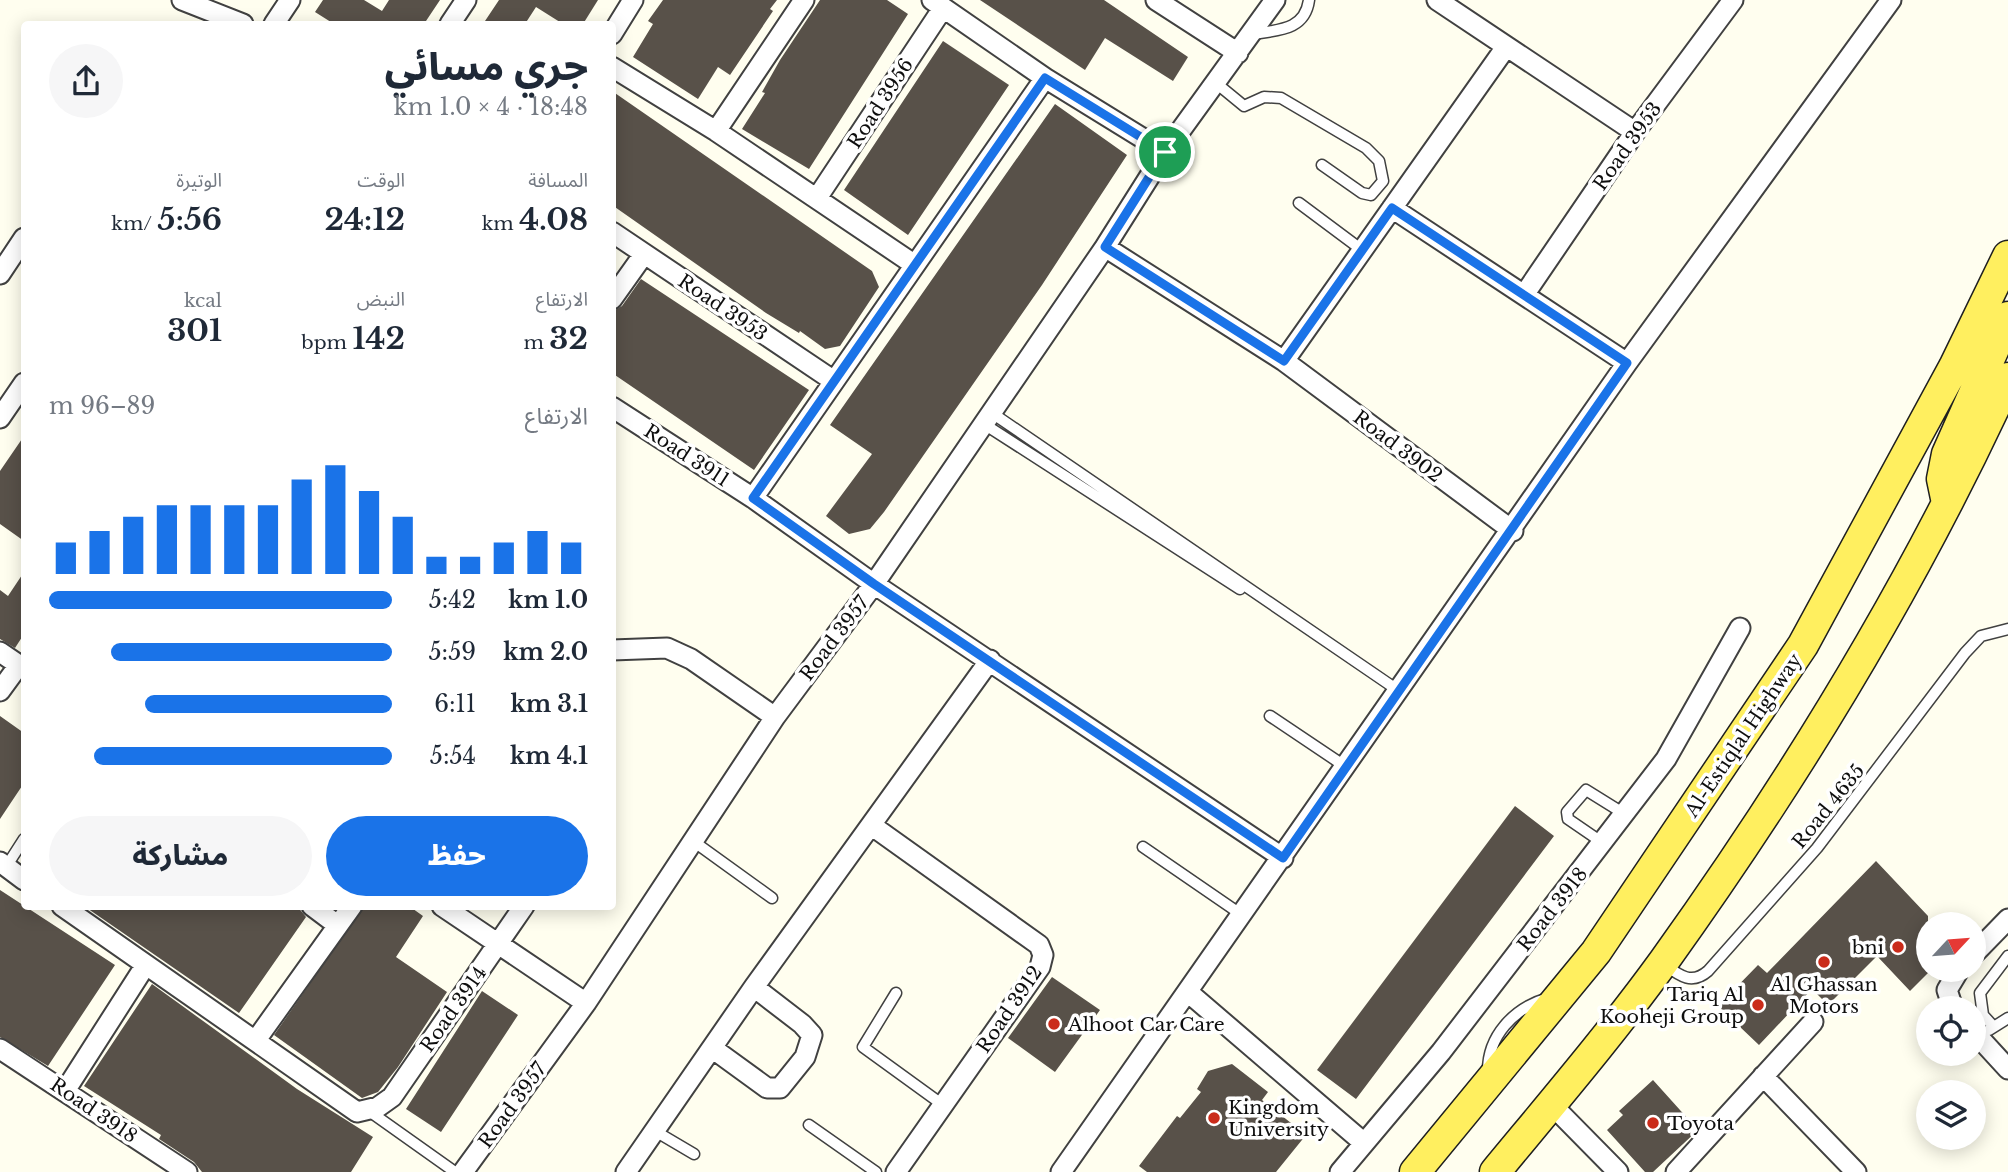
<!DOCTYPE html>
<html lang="ar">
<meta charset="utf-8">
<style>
body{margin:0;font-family:"Libre Baskerville","Noto Sans Arabic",serif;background:#f6f6f7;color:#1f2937;direction:rtl;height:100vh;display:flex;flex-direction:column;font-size:26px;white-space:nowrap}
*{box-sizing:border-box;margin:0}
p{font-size:23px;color:#747a83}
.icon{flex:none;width:38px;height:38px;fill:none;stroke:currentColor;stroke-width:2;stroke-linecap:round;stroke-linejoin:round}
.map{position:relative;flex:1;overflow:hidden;direction:ltr}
.drawer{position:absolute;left:21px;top:21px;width:595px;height:889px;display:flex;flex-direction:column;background:#fff;border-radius:7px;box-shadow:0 4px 18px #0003;direction:rtl}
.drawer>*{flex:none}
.needle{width:46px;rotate:64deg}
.buttons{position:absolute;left:1916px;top:912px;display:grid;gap:14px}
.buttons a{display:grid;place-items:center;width:70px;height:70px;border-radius:50%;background:#fff;box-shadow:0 4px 18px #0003;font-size:35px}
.pin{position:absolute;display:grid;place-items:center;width:60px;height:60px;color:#fff;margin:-30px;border:4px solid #fff;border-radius:50%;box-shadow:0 2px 7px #0007}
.round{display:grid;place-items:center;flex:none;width:74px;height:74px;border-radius:37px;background:#f6f6f7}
.head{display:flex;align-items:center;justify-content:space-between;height:119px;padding:0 28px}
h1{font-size:38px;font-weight:800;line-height:52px}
.metrics{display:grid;grid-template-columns:repeat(3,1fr);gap:10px;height:119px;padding:7px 28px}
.metrics div{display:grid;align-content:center}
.metrics b{font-size:30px;font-weight:800}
.metrics small{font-size:19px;font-weight:400}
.metrics p{font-size:19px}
.chart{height:196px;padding:14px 28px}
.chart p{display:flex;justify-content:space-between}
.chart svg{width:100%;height:126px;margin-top:7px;stroke:#1a73e8;stroke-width:6}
.primary-button{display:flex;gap:14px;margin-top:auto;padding:14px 28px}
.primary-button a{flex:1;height:80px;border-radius:42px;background:#1a73e8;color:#fff;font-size:28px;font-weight:800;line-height:80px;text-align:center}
.primary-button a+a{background:#f6f6f7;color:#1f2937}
ul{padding:0 28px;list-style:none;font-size:23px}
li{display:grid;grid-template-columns:112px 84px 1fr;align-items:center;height:52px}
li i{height:18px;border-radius:9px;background:#1a73e8}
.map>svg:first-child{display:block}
.building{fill:#585149}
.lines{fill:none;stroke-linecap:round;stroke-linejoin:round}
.service-casing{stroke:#414141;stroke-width:13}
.minor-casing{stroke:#414141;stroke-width:23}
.primary-casing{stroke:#1f1f1f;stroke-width:33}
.service{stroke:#fff;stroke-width:10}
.minor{stroke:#fff;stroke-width:19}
.primary{stroke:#ffef5f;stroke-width:30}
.route-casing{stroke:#fff;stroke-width:14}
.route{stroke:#1a73e8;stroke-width:9}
.poi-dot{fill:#ca2b1a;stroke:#fff;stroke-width:2.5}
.labels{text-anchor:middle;stroke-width:7;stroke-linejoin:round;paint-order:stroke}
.street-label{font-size:19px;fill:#0e0e0e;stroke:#fff}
.poi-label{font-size:19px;fill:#0e0e0e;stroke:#fff;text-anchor:start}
</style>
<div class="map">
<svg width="2008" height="1172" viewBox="0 0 2008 1172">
<rect width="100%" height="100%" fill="#fffeef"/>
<path class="building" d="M323,0H364L382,11L389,0H440L424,24H334L315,12Z
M499,0H598L583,24H563L536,7L525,24H483Z
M663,0H777L770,9L773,11L730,75L718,67L698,99L633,57L653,24L648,21Z
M820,0H887L908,14L809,169L742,129L765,93L762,92L780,60Z
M980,0H1104L1188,57L1173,81L1105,38L1085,70Z
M943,41L1009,85L908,235L844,190Z
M612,91L872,271L879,287L840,346L825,349L800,331L799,333L766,313L612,205Z
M1055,104L1127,155L1042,285L884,512L870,529L849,534L826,516L872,454L830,425Z
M641,279L809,390L754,470L612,373V312L622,306Z
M24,436V541L0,524V471Z
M24,572V634L15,648L0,639V590L8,596Z
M0,716L24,733V783L0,819Z
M1515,806L1554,836L1356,1099L1317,1070Z
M1876,861L1928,916V973L1910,991L1877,956L1828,1005L1812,989L1759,1045L1718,1006L1758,965L1767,973Z
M0,890L115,965L48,1066L0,1037Z
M84,906H297L306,917L239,1013Z
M364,906H409L423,916L396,957L447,992L398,1067L378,1092L362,1098L274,1035Z
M1052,977L1100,1010L1055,1072L1008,1038Z
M152,984L297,1089L373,1137L351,1172H202L194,1162L159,1139L161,1135L84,1086Z
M482,991L518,1015L441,1132L406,1109Z
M1232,1064L1268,1092L1262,1100L1306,1135L1276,1172H1147L1139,1166L1177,1116L1180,1118L1201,1092L1197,1089L1208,1071Z
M1653,1080L1698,1130L1653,1172H1645L1607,1130L1623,1115L1619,1111Z"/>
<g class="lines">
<defs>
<path id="service" d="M1253,34C1279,30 1305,30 1309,0
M1216,83L1244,106L1264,97L1281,98L1366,148L1379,161L1383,181L1371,195L1362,193L1322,165
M1299,203L1362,250
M992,413L1399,691
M984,424L1240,589
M1270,716L1346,767
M693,841L772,898
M1603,843L1568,819L1567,812L1586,790L1623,813
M1143,847L1242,915
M6,867L24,839
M1665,965C1680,976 1692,985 1708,971L1817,848L1965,653L1981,636L2008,629
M896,993L863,1047L943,1105
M1993,1026L1983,1015L1980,993L2008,956
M1989,1030L2008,1018
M1488,1073C1487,1036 1514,1008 1548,998
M369,1111L455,1172
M809,1125L876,1172
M655,1131L694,1154"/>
<path id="minor" d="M182,0L243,24
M932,0L1045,78L1165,152
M1156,0L1238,53
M1437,0L1635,132
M274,24L290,0
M450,24L466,0
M612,34L633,0
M612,67L716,131L915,265
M716,131L804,0
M817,198L943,8
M1392,208L1627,363
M612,232L834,381
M1105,247L1284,361L1513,531
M0,274L24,238
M1524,295L1635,132L1733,0
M612,299L644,254
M1284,361L1506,47
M612,407L753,498L874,584L1283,858
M0,418L24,383
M753,498L1045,78
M612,650L667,648L691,659L775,717
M0,652L19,665L24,664
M0,691L19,665
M871,825L1039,945L1043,955L1040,967L896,1172
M0,862L24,880
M62,906L357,1112L378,1107L392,1097L524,906
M312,906L336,924
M442,906L586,1003
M1974,954L2008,919
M1189,993L1364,1143
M1953,1008L1947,990L1959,970
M1974,1032L2008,1069
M256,1040L352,906
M712,1048L767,1088H780L805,1057L812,1035L802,1024L754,987
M0,1049L187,1172
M1763,1076L1856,1172
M65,1091L145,966
M1551,1104L1618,1172
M463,1172L586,1003L775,717L874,584L1105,247L1165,152L1275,0
M626,1172L754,987L990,660
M1061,1172L1627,363L1891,0
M1340,1172L1441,1052L1666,759L1740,628
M1676,1172L1813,1022"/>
<path id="primary" d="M1947,503L1942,479L1947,454L2008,317
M1415,1172L1596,952L1803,645L1954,367L2008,256
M1495,1172C1552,1103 1611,1034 1664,961C1796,777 1914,584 2008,378"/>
</defs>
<use href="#service" class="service-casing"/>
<use href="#minor" class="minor-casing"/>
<use href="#primary" class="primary-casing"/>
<use href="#service" class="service"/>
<use href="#minor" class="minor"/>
<use href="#primary" class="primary"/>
</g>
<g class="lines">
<defs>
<path id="route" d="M1045,78L1165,152L1105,247L1284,361L1392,208L1627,363L1283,858L874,584L753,498Z"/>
</defs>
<use href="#route" class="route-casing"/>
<use href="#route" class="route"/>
</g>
<g class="poi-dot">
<circle cx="1898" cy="947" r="7"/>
<circle cx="1824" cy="962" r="7"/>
<circle cx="1758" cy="1005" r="7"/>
<circle cx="1054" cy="1024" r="7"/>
<circle cx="1214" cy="1118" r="7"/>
<circle cx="1653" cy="1123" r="7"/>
</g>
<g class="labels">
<g class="street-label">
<text transform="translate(880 103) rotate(-57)" y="7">Road 3956</text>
<text transform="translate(1627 146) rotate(-55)" y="7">Road 3953</text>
<text transform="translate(723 307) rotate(34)" y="7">Road 3953</text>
<text transform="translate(1398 446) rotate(37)" y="7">Road 3902</text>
<text transform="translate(687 455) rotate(33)" y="7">Road 3911</text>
<text transform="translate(834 638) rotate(-53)" y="7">Road 3957</text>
<text transform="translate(1743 735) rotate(-56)" y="7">Al-Estiqlal Highway</text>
<text transform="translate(1828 806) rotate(-51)" y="7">Road 4635</text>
<text transform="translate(1552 909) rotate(-52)" y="7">Road 3918</text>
<text transform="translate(453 1009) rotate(-55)" y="7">Road 3914</text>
<text transform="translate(1009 1009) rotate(-56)" y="7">Road 3912</text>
<text transform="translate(512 1105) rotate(-54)" y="7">Road 3957</text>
<text transform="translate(94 1110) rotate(34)" y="7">Road 3918</text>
</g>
<g class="poi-label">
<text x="1884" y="954" text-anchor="end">bni</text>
<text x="1824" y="991" text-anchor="middle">Al Ghassan<tspan x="1824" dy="22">Motors</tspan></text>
<text x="1744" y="1001" text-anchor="end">Tariq Al<tspan x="1744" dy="22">Kooheji Group</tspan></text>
<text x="1068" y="1031">Alhoot Car Care</text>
<text x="1228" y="1114">Kingdom<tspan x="1228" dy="22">University</tspan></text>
<text x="1667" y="1130">Toyota</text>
</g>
</g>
</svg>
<div class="buttons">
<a><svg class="needle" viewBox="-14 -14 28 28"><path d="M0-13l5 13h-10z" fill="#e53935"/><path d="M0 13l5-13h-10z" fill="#747a83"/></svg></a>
<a><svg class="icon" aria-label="locate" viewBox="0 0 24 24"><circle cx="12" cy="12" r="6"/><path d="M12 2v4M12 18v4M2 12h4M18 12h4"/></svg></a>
<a><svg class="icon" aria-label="layers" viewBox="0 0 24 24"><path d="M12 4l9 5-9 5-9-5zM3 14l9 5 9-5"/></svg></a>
</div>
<div class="pin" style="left:1165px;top:152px;background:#1e9e55"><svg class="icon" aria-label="arrive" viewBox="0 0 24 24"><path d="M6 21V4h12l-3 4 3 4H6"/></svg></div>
<section class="drawer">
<div class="head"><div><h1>جري مسائي</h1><p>18:48 · 4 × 1.0 km</p></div><a class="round"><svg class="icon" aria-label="share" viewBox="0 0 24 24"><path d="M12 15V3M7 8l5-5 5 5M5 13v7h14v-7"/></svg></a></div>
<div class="metrics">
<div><p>المسافة</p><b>4.08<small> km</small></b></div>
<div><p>الوقت</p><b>24:12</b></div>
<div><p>الوتيرة</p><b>5:56<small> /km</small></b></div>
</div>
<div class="metrics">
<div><p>الارتفاع</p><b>32<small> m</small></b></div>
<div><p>النبض</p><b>142<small> bpm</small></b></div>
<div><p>kcal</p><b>301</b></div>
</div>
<div class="chart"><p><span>الارتفاع</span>89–96 m</p>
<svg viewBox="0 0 160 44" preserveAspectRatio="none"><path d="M5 44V33M15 44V29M25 44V24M35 44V20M45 44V20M55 44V20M65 44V20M75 44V11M85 44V6M95 44V15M105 44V24M115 44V38M125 44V38M135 44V33M145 44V29M155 44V33"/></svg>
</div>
<ul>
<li><b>1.0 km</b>5:42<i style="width:100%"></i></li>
<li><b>2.0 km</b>5:59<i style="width:82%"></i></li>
<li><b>3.1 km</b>6:11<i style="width:72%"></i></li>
<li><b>4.1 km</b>5:54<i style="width:87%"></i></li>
</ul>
<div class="primary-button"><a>حفظ</a><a>مشاركة</a></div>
</section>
</div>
